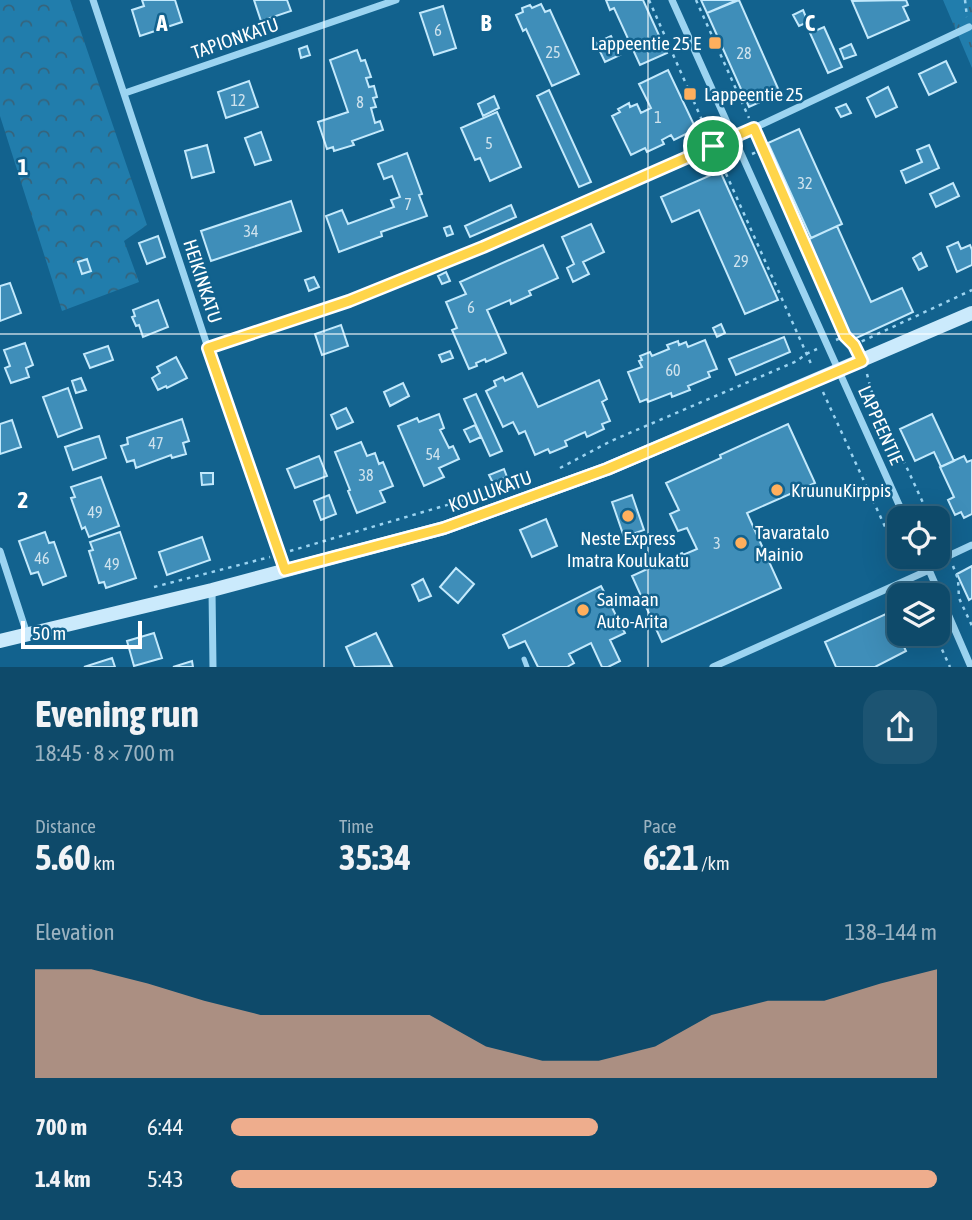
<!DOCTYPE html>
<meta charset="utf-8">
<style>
body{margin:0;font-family:"Asap Condensed",sans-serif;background:#1c5472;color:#f1f3f6;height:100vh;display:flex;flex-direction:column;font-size:26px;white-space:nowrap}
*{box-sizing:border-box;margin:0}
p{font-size:23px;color:#9bb3c1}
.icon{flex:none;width:38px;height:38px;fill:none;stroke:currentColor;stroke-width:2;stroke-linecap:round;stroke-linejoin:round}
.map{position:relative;height:667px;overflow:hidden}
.side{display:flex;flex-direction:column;background:#0e4a6a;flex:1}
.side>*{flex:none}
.buttons{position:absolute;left:887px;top:506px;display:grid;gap:14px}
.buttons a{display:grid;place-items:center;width:63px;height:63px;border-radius:14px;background:#0e4a6a;box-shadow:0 7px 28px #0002,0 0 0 2px #2e627e;font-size:35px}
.scale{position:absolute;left:21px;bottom:18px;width:121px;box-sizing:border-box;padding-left:7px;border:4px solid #fff;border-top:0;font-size:19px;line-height:24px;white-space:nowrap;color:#fff;-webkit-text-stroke:5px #12628e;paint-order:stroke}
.pin{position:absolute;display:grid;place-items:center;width:60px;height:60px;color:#fff;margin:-30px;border:4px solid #fff;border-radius:50%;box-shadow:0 2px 7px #0007}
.round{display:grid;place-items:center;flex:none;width:74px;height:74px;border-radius:21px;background:#1c5472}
.summary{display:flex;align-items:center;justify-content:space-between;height:119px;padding:0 35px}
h1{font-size:38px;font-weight:700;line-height:52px}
.stats{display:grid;grid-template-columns:repeat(3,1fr);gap:10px;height:119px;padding:7px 35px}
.stats div{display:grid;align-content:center}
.stats b{font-size:35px;font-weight:700}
.stats small{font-size:19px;font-weight:400}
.stats p{font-size:19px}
.chart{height:196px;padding:14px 35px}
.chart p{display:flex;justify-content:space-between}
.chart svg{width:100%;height:126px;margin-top:7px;fill:#eead8d;opacity:.7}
ul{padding:0 35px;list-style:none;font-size:23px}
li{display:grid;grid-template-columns:112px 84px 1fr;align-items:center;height:52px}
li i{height:18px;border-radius:9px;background:#eead8d}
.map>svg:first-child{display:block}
.forest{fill:url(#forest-crowns)}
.park{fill:url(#park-tufts)}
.building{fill:#3f8eb9;stroke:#c3e9fc;stroke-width:2}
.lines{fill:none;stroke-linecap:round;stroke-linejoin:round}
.path{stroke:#9cd4f1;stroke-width:2.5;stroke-dasharray:3.5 5;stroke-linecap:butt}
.lane{stroke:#9cd4f1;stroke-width:5}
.street{stroke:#9cd4f1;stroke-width:7}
.secondary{stroke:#cbeafc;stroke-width:14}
.route-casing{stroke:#fff;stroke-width:14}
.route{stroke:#ffd54a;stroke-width:9}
.grid{fill:none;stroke:#fff;stroke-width:2;stroke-opacity:0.55}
.poi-dot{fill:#ffaf5d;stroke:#12628e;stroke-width:2.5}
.labels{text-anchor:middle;stroke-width:5;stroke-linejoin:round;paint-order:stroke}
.number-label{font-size:16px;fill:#cfe3ee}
.street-label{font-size:19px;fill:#fff;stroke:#12628e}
.poi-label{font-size:19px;fill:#fff;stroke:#12628e;text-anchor:start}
.grid-label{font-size:23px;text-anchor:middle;font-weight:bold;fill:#fff;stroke:#12628e;stroke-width:5;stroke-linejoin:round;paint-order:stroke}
</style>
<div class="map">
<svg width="972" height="667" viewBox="0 0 972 667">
<defs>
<pattern id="forest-crowns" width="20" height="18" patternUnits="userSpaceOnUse" patternTransform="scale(1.75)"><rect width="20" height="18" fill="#217dac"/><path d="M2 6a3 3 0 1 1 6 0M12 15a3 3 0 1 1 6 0" fill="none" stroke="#36647c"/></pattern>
<pattern id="park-tufts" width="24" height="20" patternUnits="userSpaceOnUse" patternTransform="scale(1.75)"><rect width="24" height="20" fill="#217dac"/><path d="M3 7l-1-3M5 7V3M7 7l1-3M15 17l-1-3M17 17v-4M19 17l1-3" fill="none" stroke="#36647c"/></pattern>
</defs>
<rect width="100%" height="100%" fill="#12628e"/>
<path class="forest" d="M0,0H70L147,225L124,241L139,282L62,311L0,116Z"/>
<path class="park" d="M943,0H972V68Z"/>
<path class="building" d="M142,0H175L182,22L140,36L132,10L144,6Z
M254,0H287L291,11L261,21Z
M606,0H643L667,53L640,65L614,8L610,10Z
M701,0H735V1L707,13Z
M739,0L780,93L749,107L707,13Z
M906,0L908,5L903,7L909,20L868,38L852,1Z
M541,4L545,12L550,10L579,74L552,86L526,29L523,31L516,15L523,12L522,8L530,5L532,8Z
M443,6L456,48L434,55L420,13Z
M803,10L808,22L799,26L793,15Z
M824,27L842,67L828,73L810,33Z
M611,36L620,55L605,62L596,43Z
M851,44L856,55L844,59L840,49Z
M307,46L310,55L301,58L299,49Z
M357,50L361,61L365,60L371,77L366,78L369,87L374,86L377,97L373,98L376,107L371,108L375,123L380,121L383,130L352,141L354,145L334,151L333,147L327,149L318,122L348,112L330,60Z
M946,61L956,82L929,95L919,74Z
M668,70L696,129L674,140L671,135L662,140L664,144L647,152L645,148L631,155L612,116L620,112L618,109L629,103L630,107L637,104L641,113L651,108L639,84Z
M249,81L258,107L226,118L218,92Z
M888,87L897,107L876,117L867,98Z
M549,90L591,182L579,187L537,96Z
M494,96L499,108L483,116L478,104Z
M846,104L851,113L841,117L836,108Z
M497,112L521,167L490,181L480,158L475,160L461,128Z
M799,129L842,224L811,238L768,143Z
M261,132L271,160L255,165L245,138Z
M207,145L214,172L192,178L185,151Z
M929,145L939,168L906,183L901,171L922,162L917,150Z
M407,153L422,194L419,195L427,216L381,232L382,236L339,252L326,216L342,210L348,224L394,207L391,200L400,197L392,176L384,179L378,164Z
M720,171L778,300L745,314L699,210L672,222L661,197Z
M953,183L959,196L936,207L930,194Z
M291,201L301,231L211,261L201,231Z
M511,205L516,217L470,237L465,226Z
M591,224L604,252L583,262L589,274L573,282L567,268L574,264L562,237Z
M450,226L453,234L447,236L444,228Z
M837,226L871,302L902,288L913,312L852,340L807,240Z
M158,236L165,257L147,264L139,243Z
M958,242L961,249L970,245L972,250V265L957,272L947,247Z
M543,245L558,278L529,291L531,295L511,304L510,300L487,310L506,353L486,362L485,359L476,363L477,366L469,369L452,330L457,328L446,302L466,294L460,282Z
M921,253L927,266L919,270L913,258Z
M87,259L91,271L82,274L78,262Z
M446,272L450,281L442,284L438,276Z
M314,277L319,287L309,291L305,280Z
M10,283L21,313L0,321V286Z
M158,300L168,327L143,337L139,325L136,326L132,317L135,316L133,310Z
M721,324L725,333L717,337L713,328Z
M341,325L348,346L322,355L315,334Z
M784,337L790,352L736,375L729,359Z
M705,340L717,369L708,372L710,377L688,386L690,390L672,397L671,393L648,402L647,399L640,402L628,372L642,367L639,361L642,360L640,356L650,352L652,356L669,349L667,345L678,341L679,345L686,342L688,347Z
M25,343L33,365L26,368L29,377L11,383L5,368L10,366L4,350Z
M108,346L113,360L90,368L84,354Z
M450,351L453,358L442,362L439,355Z
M176,357L187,378L167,388L166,386L158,390L152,378L160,373L157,367Z
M522,373L538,407L599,380L607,399L602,402L610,421L602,424L604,429L587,437L585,432L565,441L567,446L550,453L548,449L535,455L525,431L519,434L513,422L503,427L486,391L496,386L494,381L503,377L505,381Z
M81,378L86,390L76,393L72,381Z
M403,383L409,396L390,406L384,392Z
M68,388L82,428L58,437L43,397Z
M476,394L502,451L490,456L464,399Z
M346,408L353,422L337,429L331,415Z
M439,414L444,428L440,430L449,448L453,446L459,459L439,468L444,477L424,486L398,426L417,418L419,422Z
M932,414L954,461L941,467L934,452L915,461L900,429Z
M182,419L189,441L183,443L186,454L172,458L171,455L136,468L134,460L127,462L121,446L128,444L127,438Z
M12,420L21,447L0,454V424Z
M788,424L815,483L747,513L781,588L662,642L632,576L682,553L683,555L697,549L687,528L678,531L670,514L679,510L666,483L721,458L720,455Z
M475,425L481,437L470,442L464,430Z
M99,436L106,458L73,470L65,447Z
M361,442L367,456L375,453L379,464L383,462L393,486L380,491L385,502L357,513L348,491L350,490L335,452Z
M319,456L327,476L295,488L287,469Z
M964,456L967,462L972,460V514L964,518L961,512L955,515L948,500L954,497L940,467Z
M504,469L507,477L493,483L489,475Z
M201,473H213V484L202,485Z
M101,477L119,526L89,537L85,527L82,529L71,498L75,497L71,487Z
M329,495L336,514L321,520L314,501Z
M632,495L644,530L624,537L612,502Z
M546,519L557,546L532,557L520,530Z
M45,532L49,543L54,542L66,576L43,585L38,572L31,574L19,541Z
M120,532L136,578L106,588L104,582L99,583L89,551L93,550L90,542Z
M202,537L210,560L167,575L159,552Z
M972,566V598L969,600L957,574Z
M456,568L474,584L458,603L440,587Z
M423,579L431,596L419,601L412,585Z
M601,586L625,633L610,640L620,661L608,667H602L591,643L569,654L574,663L567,667H538L525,641L509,648L503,635Z
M888,613L906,651L875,667H836L825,642Z
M154,633L162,658L134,666L127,641Z
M376,633L392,666L355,667L346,647Z
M112,658L115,667H84Z
M192,661L193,667H173Z"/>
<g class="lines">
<path class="path" d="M649,0L709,136
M696,0L749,118
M965,0L967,17
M763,149L845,336L854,346
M752,154L763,149L759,140
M719,158L812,366
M836,340L845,336
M854,345L972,290
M867,374L871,390L930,518
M823,392L905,570
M560,468L611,441L797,361L806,354L817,349
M938,534L944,548
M290,551L512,486
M953,566L958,579L959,598L972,626
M154,587L270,557
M935,634L950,667"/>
<path class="lane" d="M524,659L527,667"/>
<path class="street" d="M93,0L208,348L285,571
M672,0L905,518
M125,93L396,0
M208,348L349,301L483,247L733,138L969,27
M0,551L27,634
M923,556L971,667
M927,566L972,545
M212,590L213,667
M713,667L929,570"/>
<path class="secondary" d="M0,641L212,590L444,528L607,469L972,313"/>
</g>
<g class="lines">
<defs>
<path id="route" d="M754,128L845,336L854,345L862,361L607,469L444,528L285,570L208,348L349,301L483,247Z"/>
</defs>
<use href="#route" class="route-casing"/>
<use href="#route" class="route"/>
</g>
<path class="grid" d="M324,0V667M648,0V667M0,334H972"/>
<g class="poi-dot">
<rect x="708" y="36" width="14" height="14" rx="3.5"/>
<rect x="683" y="87" width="14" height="14" rx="3.5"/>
<circle cx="777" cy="490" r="7"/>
<circle cx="628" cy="516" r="7"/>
<circle cx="741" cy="543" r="7"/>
<circle cx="583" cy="610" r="7"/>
</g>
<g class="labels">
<g class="number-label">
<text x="438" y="36">6</text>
<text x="553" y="58">25</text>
<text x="744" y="59">28</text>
<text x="238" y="106">12</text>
<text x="360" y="108">8</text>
<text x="658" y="123">1</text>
<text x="489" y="149">5</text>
<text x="805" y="189">32</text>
<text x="408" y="210">7</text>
<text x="251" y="237">34</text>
<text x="741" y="267">29</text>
<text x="471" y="313">6</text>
<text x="673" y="376">60</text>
<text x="156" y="449">47</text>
<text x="433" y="460">54</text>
<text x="366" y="481">38</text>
<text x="95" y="518">49</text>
<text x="717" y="549">3</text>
<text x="42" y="564">46</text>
<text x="112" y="570">49</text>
</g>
<g class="street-label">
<text transform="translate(235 38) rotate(-19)" y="7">TAPIONKATU</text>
<text transform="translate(203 281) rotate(72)" y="7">HEIKINKATU</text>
<text transform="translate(881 425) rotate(66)" y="7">LAPPEENTIE</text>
<text transform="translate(490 491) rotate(-20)" y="7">KOULUKATU</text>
</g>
<g class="poi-label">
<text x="701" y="50" text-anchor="end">Lappeentie 25 E</text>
<text x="704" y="101">Lappeentie 25</text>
<text x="791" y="497">KruunuKirppis</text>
<text x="755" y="539">Tavaratalo<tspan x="755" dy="22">Mainio</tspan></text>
<text x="628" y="545" text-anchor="middle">Neste Express<tspan x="628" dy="22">Imatra Koulukatu</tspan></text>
<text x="597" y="606">Saimaan<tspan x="597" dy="22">Auto-Arita</tspan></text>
</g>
</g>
<g class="grid-label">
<text x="162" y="31">A</text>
<text x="486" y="31">B</text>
<text x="810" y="31">C</text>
<text x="23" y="175">1</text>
<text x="23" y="508">2</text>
</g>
</svg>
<div class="buttons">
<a><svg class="icon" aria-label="locate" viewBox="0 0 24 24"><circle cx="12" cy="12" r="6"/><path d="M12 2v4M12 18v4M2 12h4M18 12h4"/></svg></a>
<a><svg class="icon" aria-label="layers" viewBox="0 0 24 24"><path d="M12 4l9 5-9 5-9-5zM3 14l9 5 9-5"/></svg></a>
</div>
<div class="scale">50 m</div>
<div class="pin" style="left:713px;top:146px;background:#1e9e55"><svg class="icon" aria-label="arrive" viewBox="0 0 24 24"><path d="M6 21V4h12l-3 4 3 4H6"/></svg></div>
</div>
<section class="side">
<div class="summary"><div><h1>Evening run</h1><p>18:45 · 8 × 700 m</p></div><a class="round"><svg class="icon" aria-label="share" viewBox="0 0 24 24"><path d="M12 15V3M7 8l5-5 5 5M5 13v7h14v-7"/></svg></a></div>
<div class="stats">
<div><p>Distance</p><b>5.60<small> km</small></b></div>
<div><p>Time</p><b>35:34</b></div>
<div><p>Pace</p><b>6:21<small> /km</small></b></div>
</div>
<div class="chart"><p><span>Elevation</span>138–144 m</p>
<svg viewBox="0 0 160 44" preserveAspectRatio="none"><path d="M0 44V6L10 6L20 11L30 17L40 22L50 22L60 22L70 22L80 33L90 38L100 38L110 33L120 22L130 17L140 17L150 11L160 6V44z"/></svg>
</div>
<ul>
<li><b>700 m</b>6:44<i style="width:52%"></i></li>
<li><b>1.4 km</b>5:43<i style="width:100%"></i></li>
</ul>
</section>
